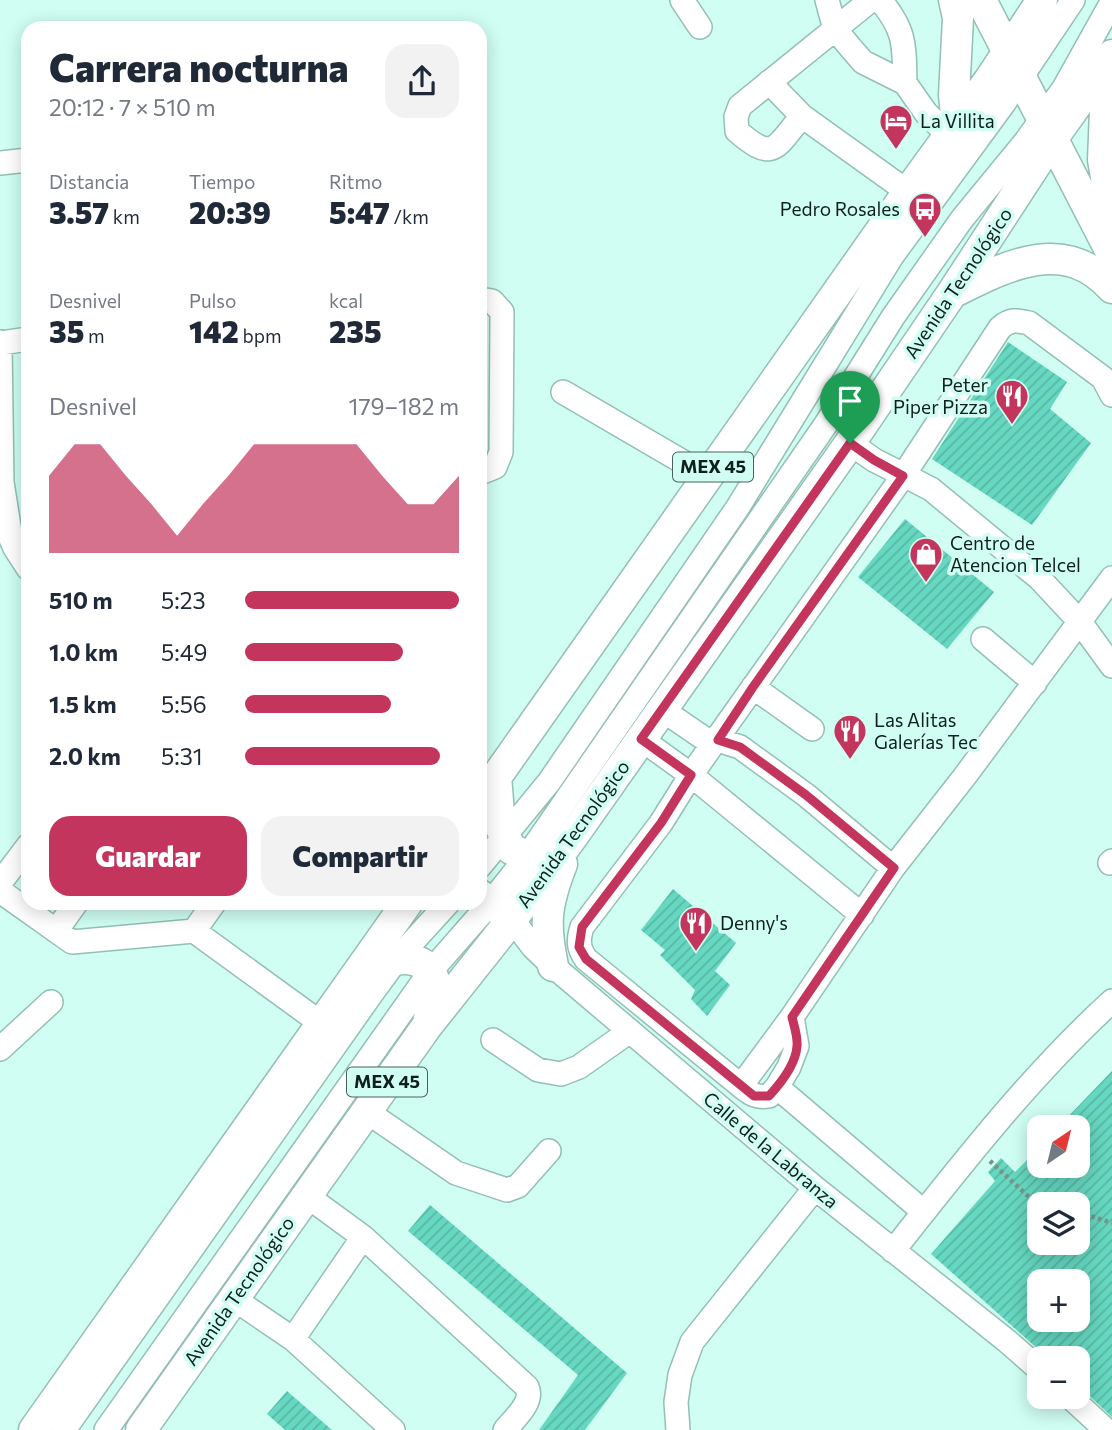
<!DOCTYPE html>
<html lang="es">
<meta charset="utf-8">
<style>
body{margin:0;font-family:Commissioner,sans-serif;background:#f2f2f3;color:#1f2937;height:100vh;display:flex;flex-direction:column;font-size:26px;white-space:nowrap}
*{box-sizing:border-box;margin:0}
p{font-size:23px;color:#747a83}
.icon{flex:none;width:38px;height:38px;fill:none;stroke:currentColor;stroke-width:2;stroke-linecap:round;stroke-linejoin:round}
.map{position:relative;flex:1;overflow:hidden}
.panel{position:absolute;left:21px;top:21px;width:466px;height:889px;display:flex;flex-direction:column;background:#fff;border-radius:21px;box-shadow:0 4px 18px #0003}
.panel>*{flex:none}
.needle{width:46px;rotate:35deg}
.buttons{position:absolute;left:1027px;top:1115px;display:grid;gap:14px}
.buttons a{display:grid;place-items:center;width:63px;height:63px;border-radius:14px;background:#fff;box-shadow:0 4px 18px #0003;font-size:35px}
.pin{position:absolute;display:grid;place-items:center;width:60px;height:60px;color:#fff;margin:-72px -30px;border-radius:50% 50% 50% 0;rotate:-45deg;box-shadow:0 0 7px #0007}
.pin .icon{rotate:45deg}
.round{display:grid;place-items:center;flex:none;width:74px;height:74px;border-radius:21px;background:#f2f2f3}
.summary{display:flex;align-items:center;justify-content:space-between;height:119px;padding:0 28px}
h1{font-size:38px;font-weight:800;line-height:52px}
.figures{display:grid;grid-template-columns:repeat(3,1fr);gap:10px;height:119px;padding:7px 28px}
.figures div{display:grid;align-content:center}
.figures b{font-size:30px;font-weight:800}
.figures small{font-size:19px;font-weight:400}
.figures p{font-size:19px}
.chart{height:196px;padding:14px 28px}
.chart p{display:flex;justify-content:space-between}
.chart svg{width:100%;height:126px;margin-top:7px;fill:#c4355d;opacity:.7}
.button{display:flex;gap:14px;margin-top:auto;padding:14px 28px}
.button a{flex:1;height:80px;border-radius:21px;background:#c4355d;color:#fff;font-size:28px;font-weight:800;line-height:80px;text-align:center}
.button a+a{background:#f2f2f3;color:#1f2937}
ul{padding:0 28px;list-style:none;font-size:23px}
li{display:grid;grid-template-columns:112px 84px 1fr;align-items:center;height:52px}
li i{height:18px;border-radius:9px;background:#c4355d}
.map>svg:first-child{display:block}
.building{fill:url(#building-hatch);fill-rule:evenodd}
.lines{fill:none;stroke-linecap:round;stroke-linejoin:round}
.minor-casing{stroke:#93bfb4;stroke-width:26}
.major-casing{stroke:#93bfb4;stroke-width:33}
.path{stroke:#74948c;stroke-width:4.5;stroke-dasharray:3.5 3.5;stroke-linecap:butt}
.minor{stroke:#fff;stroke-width:23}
.major{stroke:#fff;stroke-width:30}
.route-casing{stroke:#fff;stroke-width:14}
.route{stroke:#c4355d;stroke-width:9}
.labels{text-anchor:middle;stroke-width:7;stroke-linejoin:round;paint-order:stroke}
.shield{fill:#d0fef2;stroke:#49635c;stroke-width:2}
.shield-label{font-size:18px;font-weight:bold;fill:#0f201c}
.poi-label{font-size:19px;fill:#0f201c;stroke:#d0fef2;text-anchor:start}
.street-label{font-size:19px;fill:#0f201c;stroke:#d0fef2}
</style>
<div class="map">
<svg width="1112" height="1430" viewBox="0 0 1112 1430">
<defs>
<pattern id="building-hatch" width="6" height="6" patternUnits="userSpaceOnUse" patternTransform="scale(1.75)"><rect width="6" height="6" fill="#66d7c0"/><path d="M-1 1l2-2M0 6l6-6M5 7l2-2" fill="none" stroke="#57b8a4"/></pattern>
</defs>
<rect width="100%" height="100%" fill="#d0fef2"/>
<path class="building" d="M1008,342L1067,382L1050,409L1091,443L1032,525L932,459Z
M905,519L994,592L947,649L858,577Z
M673,889L736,943L715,971L730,985L707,1016L691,999L695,990L660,955L665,950L641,930Z
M1112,1071V1417L1078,1385V1358H1048L931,1254L995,1181L988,1172L1001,1158L1015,1172L1040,1147V1166H1078V1127H1058ZM1040,1204H1078V1242H1040ZM1040,1281H1078V1320H1040Z
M430,1205L627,1373L585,1430H539L578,1375L408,1231Z
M287,1391L332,1430H285L267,1414Z"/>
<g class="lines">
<defs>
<path id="minor" d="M682,0L700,27
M827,0L835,29L850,47L863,62L905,83L926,113L949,136
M880,0C906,31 904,45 905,83
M769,82L802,116L908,192
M802,116C775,148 774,163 737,131L736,117L740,106L871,0
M0,163L28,160
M480,299L492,301L502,312L501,452L495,467L480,473
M0,342L2,482L11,539L15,548L28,568
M1,343L28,339
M563,392L707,476
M850,443L874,460L931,489L1039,578L1080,622L1112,666
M983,639L1035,683
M753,687L812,729
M661,709L705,739L718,740L740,747L806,795L893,868
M641,739L691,775L862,915
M1110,863L1112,861
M480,866L549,782L738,507L892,256L1004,103L1073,0
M0,883L28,846
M0,891L72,942L194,931L214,903
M512,919L533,947L553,966L815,1188L1007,1341L1040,1370
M56,931L76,903
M194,931L322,1024
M493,1040L538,1070L561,1074L579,1067L630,1031
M0,1049L51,1002
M741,1086L792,1017L893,868L965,776L1112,578
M777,1087L789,1067L797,1046L792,1017
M366,1111L456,1173L507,1190L518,1186L549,1151
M307,1196L363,1237L527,1387C534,1402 515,1418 505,1430
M924,1212L777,1087L769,1096C756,1098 751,1094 741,1086L586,959C578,948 578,940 582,927L661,823L691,775L903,476L1000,328C1010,319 1017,320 1029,323L1103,378L1112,395
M893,1251C961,1165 1031,1075 1112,1001
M234,1299L293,1339L393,1430
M293,1339L363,1237
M1069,1396L1106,1430
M64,1430L372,993L397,959L448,903
M106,1430L430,972L487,907L526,858L826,424L893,317L962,219L1026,141L1064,88L1112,2
M678,1430L676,1402L680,1375L692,1342L815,1188"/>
<path id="major" d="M954,0L958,18L954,95L957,124
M981,0L1112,254
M1107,62L1103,160L1112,211
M952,293C1005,267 1063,234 1112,288
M496,776L500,826L511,849L534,859L557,857
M480,800L908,192L990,79L1042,0
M480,895L512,919
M553,966C544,923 546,905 562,864
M359,973C379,965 405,950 426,966C432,971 436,982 435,991C435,1001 430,1012 428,1023
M34,1430L407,903
M141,1430L427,1026L512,919L573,836L850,443L952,293L1053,138L1112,55"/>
</defs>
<use href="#minor" class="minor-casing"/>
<use href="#major" class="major-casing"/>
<path class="path" d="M990,1161L1029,1197L1052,1204
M1078,1212L1112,1223"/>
<use href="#minor" class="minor"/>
<use href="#major" class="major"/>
</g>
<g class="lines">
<defs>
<path id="route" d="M850,443L874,460L903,476L753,687L718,740L740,747L806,795L894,868L792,1017C794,1026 798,1037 797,1046C796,1064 780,1084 769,1096H754L586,959L579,947L582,927L661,823L691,775L641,739Z"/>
</defs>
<use href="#route" class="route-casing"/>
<use href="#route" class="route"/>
</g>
<defs>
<symbol id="hotel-pin" viewBox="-11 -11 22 30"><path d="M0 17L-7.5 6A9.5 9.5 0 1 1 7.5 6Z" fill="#c4355d" stroke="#d0fef2"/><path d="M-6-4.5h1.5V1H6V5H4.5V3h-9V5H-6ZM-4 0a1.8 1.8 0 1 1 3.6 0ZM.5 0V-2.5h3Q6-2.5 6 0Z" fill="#fff"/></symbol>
<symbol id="bus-pin" viewBox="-11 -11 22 30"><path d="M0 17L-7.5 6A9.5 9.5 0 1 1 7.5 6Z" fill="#c4355d" stroke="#d0fef2"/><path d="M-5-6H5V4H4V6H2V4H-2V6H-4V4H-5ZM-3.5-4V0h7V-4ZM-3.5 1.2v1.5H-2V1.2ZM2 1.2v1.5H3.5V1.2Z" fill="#fff"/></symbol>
<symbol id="restaurant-pin" viewBox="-11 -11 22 30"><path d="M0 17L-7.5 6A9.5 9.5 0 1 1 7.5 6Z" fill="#c4355d" stroke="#d0fef2"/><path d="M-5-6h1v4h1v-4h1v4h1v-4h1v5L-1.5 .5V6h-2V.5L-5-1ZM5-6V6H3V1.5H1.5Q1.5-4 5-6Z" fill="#fff"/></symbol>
<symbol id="shop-pin" viewBox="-11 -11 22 30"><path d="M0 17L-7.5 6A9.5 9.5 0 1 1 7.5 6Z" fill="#c4355d" stroke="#d0fef2"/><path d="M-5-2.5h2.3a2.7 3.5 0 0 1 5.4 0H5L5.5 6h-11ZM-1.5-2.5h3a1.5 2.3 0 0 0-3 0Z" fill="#fff"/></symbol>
</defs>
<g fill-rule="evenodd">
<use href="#hotel-pin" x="877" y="102" width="38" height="52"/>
<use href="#bus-pin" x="906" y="190" width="38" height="52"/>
<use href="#restaurant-pin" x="993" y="377" width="38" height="52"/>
<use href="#shop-pin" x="907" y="535" width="38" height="52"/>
<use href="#restaurant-pin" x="831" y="712" width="38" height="52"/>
<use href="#restaurant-pin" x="677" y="904" width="38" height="52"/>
</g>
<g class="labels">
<g class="shield">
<rect x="673" y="452.5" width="80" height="29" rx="5"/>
<rect x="347" y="1067.5" width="80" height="29" rx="5"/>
</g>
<g class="shield-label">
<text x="713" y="473">MEX 45</text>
<text x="387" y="1088">MEX 45</text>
</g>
<g class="poi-label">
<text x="920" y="128">La Villita</text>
<text x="900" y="216" text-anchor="end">Pedro Rosales</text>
<text x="988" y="392" text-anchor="end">Peter<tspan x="988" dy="22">Piper Pizza</tspan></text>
<text x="950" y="550">Centro de<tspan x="950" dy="22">Atencion Telcel</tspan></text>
<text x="874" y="727">Las Alitas<tspan x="874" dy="22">Galerías Tec</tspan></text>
<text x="720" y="930">Denny's</text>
</g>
<g class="street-label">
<text transform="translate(958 283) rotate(-56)" y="7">Avenida Tecnológico</text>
<text transform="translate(573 834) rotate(-54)" y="7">Avenida Tecnológico</text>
<text transform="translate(771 1150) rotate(40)" y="7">Calle de la Labranza</text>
<text transform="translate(239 1291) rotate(-55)" y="7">Avenida Tecnológico</text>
</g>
</g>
</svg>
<div class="buttons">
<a><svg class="needle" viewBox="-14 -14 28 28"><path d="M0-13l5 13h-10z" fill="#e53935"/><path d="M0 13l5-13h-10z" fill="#747a83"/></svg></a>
<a><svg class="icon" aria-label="layers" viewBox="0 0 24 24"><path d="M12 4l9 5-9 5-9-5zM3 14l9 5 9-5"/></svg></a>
<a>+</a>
<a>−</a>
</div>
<div class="pin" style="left:850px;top:443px;background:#1e9e55"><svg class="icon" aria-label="arrive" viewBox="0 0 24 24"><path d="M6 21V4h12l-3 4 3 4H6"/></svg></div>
<section class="panel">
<div class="summary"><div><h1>Carrera nocturna</h1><p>20:12 · 7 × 510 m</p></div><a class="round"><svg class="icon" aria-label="share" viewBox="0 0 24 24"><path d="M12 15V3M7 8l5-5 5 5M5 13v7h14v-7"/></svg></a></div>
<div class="figures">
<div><p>Distancia</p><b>3.57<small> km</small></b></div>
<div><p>Tiempo</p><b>20:39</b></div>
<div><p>Ritmo</p><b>5:47<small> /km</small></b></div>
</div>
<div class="figures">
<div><p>Desnivel</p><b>35<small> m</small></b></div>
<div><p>Pulso</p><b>142<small> bpm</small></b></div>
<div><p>kcal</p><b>235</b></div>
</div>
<div class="chart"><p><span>Desnivel</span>179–182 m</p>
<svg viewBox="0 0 160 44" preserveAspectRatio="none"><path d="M0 44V17L10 6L20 6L30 17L40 27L50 38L60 27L70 17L80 6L90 6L100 6L110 6L120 6L130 17L140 27L150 27L160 17V44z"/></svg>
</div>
<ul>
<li><b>510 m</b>5:23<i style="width:100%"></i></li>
<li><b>1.0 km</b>5:49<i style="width:74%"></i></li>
<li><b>1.5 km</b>5:56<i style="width:68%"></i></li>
<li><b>2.0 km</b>5:31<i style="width:91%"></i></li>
</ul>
<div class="button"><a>Guardar</a><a>Compartir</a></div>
</section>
</div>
